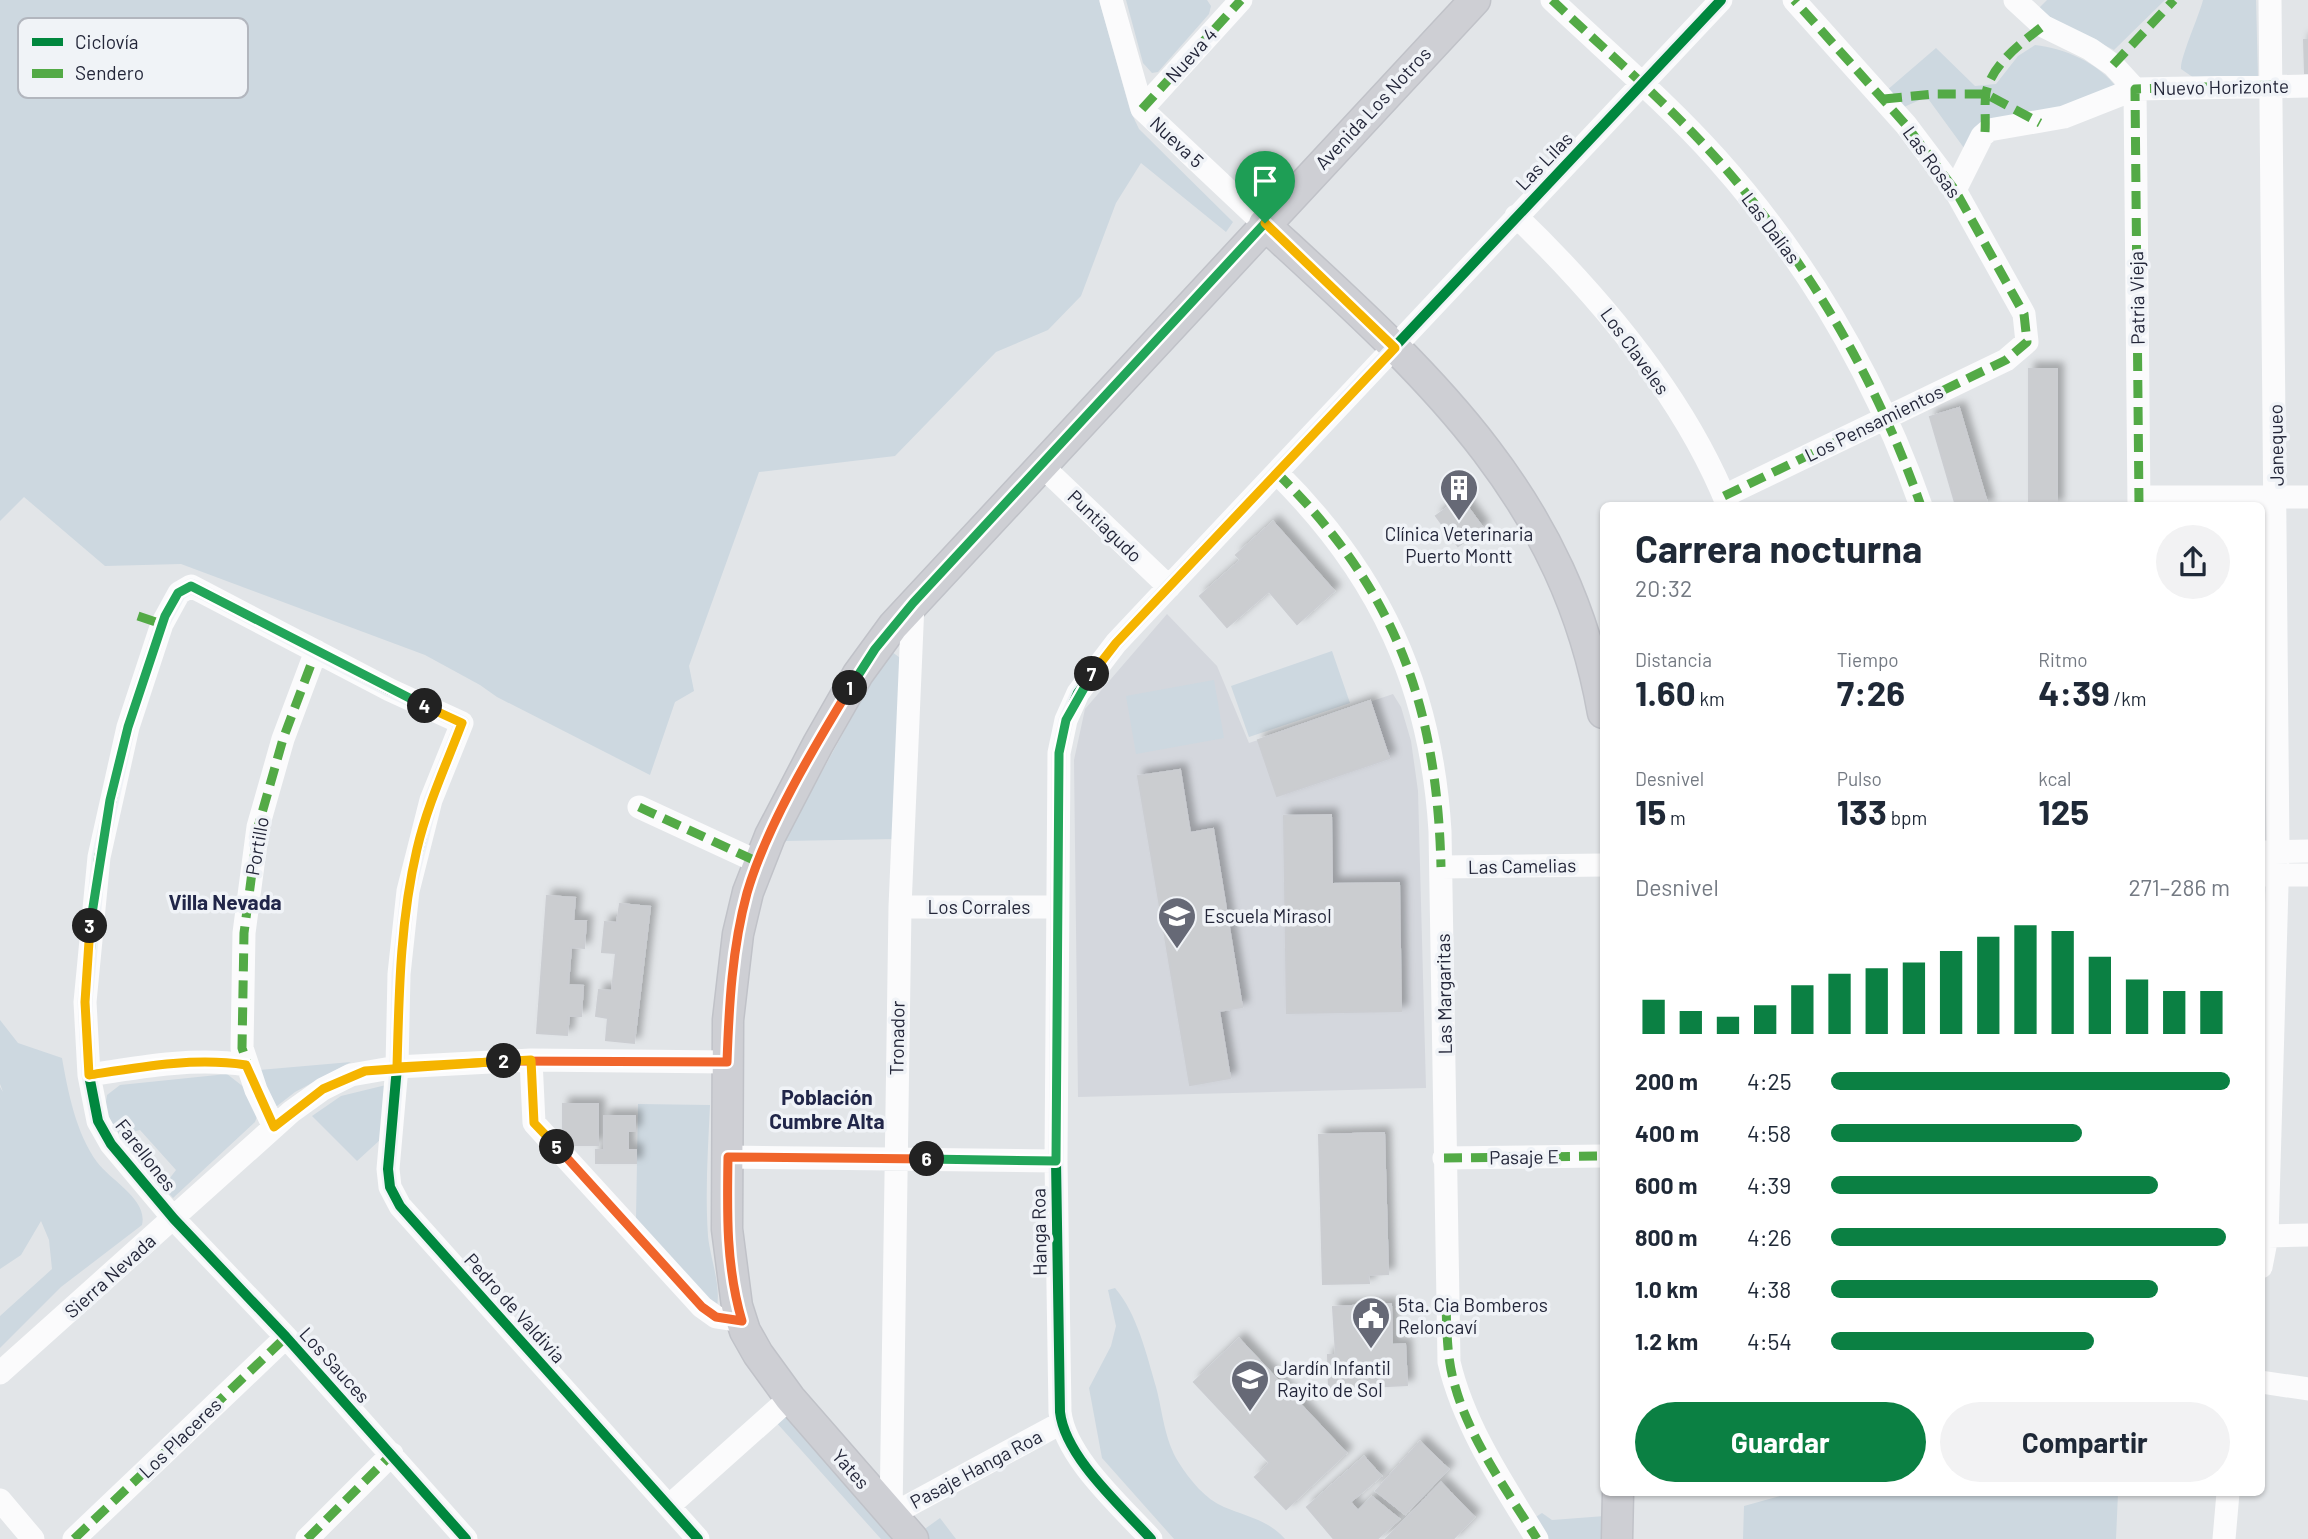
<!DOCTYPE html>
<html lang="es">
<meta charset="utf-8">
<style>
body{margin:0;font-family:Barlow,sans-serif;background:#f2f2f3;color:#1f2937;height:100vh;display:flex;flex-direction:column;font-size:26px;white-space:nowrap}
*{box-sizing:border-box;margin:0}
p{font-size:23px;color:#747a83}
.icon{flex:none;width:38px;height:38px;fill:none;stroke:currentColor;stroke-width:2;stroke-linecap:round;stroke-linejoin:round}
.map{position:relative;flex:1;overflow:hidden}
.side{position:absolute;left:1600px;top:502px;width:665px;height:994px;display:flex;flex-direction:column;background:#fff;border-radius:10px;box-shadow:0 2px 5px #0004}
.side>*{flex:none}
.pin{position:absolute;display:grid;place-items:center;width:60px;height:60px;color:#fff;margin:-72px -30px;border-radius:50% 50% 50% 0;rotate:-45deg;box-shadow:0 0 7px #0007}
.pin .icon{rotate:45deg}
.km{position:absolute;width:35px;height:35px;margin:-18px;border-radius:50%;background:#222;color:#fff;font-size:19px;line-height:35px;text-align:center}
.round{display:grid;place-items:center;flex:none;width:74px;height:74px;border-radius:37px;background:#f2f2f3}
.headline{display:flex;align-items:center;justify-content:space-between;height:119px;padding:0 35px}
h1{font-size:38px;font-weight:700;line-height:52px}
.stats{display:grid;grid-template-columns:repeat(3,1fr);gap:10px;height:119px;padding:7px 35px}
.stats div{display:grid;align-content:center}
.stats b{font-size:35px;font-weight:700}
.stats small{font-size:19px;font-weight:400}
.stats p{font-size:19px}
.chart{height:196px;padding:14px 35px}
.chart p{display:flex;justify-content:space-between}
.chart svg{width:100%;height:126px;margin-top:7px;stroke:#0b8043;stroke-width:6}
.primary-button{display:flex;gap:14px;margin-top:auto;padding:14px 35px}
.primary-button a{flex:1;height:80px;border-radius:42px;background:#0b8043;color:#fff;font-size:28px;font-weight:700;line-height:80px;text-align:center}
.primary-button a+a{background:#f2f2f3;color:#1f2937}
ul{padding:0 35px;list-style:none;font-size:23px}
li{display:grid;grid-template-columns:112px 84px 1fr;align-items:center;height:52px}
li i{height:18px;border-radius:9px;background:#0b8043}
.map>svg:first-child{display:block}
.built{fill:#d4d7dd}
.green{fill:#cdd8e0}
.building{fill:#cbcdd0;stroke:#cbcdd1;stroke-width:2;filter:url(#shadow)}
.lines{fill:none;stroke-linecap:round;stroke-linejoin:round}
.major-casing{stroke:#c0c2c8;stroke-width:33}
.minor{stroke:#fbfbfc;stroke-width:23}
.major{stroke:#cecfd4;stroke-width:30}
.quiet{stroke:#53aa46;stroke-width:9;stroke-dasharray:18 9;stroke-linecap:butt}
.cycleway-casing{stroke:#f0f3f7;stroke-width:15}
.cycleway{stroke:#00873e;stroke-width:10}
.split-1-casing{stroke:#fff;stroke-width:14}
.split-2-casing{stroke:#fff;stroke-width:14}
.split-3-casing{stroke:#fff;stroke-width:14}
.split-4-casing{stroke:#fff;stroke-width:14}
.split-5-casing{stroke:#fff;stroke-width:14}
.split-6-casing{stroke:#fff;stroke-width:14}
.split-7-casing{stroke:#fff;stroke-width:14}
.split-8-casing{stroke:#fff;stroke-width:14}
.split-1{stroke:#22a559;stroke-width:9}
.split-2{stroke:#f0652b;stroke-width:9}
.split-3{stroke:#f5b400;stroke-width:9}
.split-4{stroke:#22a559;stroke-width:9}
.split-5{stroke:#f5b400;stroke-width:9}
.split-6{stroke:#f0652b;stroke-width:9}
.split-7{stroke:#22a559;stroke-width:9}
.split-8{stroke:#f5b400;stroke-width:9}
.labels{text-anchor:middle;stroke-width:7;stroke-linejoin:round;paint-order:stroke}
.street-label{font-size:19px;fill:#232639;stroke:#f0f3f7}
.poi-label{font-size:19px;fill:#232639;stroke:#f0f3f7;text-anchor:start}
.neighbourhood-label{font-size:21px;font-weight:bold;fill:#212649;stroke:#f0f3f7}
.key{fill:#f0f3f7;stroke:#b2b6be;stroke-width:2}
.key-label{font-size:19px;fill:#232639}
</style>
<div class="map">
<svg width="2308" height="1539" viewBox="0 0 2308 1539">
<defs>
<filter id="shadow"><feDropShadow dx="6" dy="-6" stdDeviation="3.5" flood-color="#0004"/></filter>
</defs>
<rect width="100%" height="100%" fill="#e2e5e8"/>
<path class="built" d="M1167,614L1217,666L1249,743L1393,694L1401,707L1411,741L1418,791L1426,1088L1078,1097L1074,760L1085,709Z"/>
<path class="green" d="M0,0H1099L1130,110L1139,129L1233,222L1226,232L1141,163L1116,203L1081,296L1048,330L996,352L895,456L759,472L689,666L694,691L675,702L650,775L497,697L480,685L425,655L181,564L105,566L24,497L0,521Z
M1126,0H1207L1211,6L1209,14L1158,72L1152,73L1143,63Z
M2047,0H2165L2114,50L2054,20L2039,8Z
M2203,0H2256L2258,78H2194L2181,69C2180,58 2199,16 2203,0Z
M2035,45C2064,48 2099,63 2117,88L1964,148L1929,100L1922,99L1904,107L1886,91L1936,48L1975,86L1996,84L2018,56Z
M1332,651L1350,703L1249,737L1231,686Z
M892,652L903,660L895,839L784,841L886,655Z
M1214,680L1224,738L1136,754L1126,696Z
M0,1020L18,1043L62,1058C68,1092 76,1133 97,1162C111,1181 148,1199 142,1225L61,1287L0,1348V1316L52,1269L49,1240L41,1221L21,1255L0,1269V1087L3,1092L0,1084Z
M351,1062L295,1092L277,1106H272L259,1070Z
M227,1074L245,1088L258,1114L255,1122L173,1198L163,1187L176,1170L140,1130L118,1136L105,1108L107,1095L120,1085Z
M386,1085L380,1140L357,1161L312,1116L341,1096Z
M638,1104L710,1105C708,1149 705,1192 708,1236C710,1257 721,1285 717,1306L712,1308L636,1219Z
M1115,1288C1137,1313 1147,1356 1156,1387C1163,1413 1164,1439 1179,1463C1190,1480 1205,1499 1224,1507C1245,1516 1269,1520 1285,1539H1174L1102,1458L1089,1388L1111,1346L1116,1326L1108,1290Z
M782,1416L790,1417L901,1539H881L775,1421Z
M1791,1493H2118L2116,1539H1743L1744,1506Z
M1542,1513L1552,1520L1605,1516V1539H1542L1531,1520Z
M940,1518L956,1539H929L922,1531Z"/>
<path class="building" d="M2304,40H2308V73H2305Z
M2029,369H2057V506H2029Z
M1959,408L1988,506H1956L1930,417Z
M1461,498L1483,528L1458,546L1436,516Z
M1273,522L1334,591L1297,624L1269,591L1227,627L1200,596L1241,560L1236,555Z
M1370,701L1389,758L1277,796L1258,740Z
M1180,770L1190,833L1213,829L1242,1007L1219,1011L1230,1078L1190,1085L1138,776Z
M1331,815L1332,884L1399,883L1401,1011L1287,1013L1284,816Z
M547,896L575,898L573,921H586L584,948L571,947L568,985L583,986L581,1016H569L567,1035L537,1033Z
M620,904L650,907L634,1043L606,1040L608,1018L596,1016L599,990L612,991L616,953L602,952L605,922L617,923Z
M563,1104H598V1145H563Z
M604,1116H635V1131H628V1150H636V1163H596V1150H604Z
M1384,1133L1388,1274L1368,1275L1369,1283L1323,1284L1319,1135Z
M1391,1304L1392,1345L1405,1344L1407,1385L1329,1389L1328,1355H1336L1333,1307Z
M1239,1339L1346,1453L1286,1509L1255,1477L1270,1463L1194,1382Z
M1420,1442L1448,1469L1405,1514L1376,1491Z
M1364,1457L1381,1476L1350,1502L1358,1511L1372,1497L1399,1519L1377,1539H1334L1307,1507Z
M1441,1483L1474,1517L1453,1539H1386Z"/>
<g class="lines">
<defs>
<path id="major" d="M1264,224C1421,369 1564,491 1603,713
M913,1539L790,1398L758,1354L745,1331L737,1306L727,1229L728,1020L738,934L748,892L770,836L818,744L858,674L893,626L1475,0
M1617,1539L1618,1493"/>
</defs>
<use href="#major" class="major-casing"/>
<path class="minor" d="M1111,0L1142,109L1264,224
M1552,0C1607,52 1666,102 1717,159C1807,260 1876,378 1921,506
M2015,0L2043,26L2090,49L2113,65L2135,89
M2135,89L2139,506
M1142,109L1241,0
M1955,190L1982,136L1989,130L2064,117L2135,89L2308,86
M1516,216C1600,297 1684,396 1728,506
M1041,465L1169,587
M1277,473C1380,575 1431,686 1440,831L1449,1362C1464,1426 1503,1484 1537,1539
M1724,496L2006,360L2027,342L2024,314L1955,190L1906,125L1794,0
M2139,497H2308
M913,603L900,907L891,1515L1061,1423
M639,807L758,862
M2261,852L2308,851
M1441,867L1603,865
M2264,875H2308
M900,907H1057
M531,1060L534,1123L702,1307L716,1317L742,1321
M89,1075C140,1067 194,1057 246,1065
M274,1127L256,1090L242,1048L244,933L258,827L283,739L316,651
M728,1157L1056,1161
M1444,1158L1603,1156
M2267,1236L2308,1235
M2261,1267L2267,1236L2278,851L2270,0
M0,1373L291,1112L323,1089L351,1075L397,1067L531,1060L727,1062
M2261,1382L2308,1389
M0,1500L33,1539
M669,1506L790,1398
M74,1539L286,1337
M307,1539L392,1454
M466,1539L286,1337L174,1219L111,1144L98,1121L89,1075L85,1002L99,857L128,727L162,624L179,593L191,586L390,690L462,723L431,800L408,891L399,974L397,1067L388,1169L390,1187L400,1206L698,1539
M1151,1539C1121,1506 1065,1457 1060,1412L1056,1161L1059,753L1066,720L1078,693L1116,643L1721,0
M2224,1539L2228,1493"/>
<use href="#major" class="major"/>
<path class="quiet" d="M1552,0C1607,52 1666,102 1717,159C1807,260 1876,378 1921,506
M2113,65L2174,0
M1884,99L1934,94H1986L2040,123
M1142,109L1241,0
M1985,132C1986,120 1984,105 1986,93C1991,65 2022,42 2043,26
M1277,473C1395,589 1437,704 1441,867
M1724,496L2006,360L2027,342L2024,314L1955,190L1906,125L1794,0
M2139,506L2135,89L2271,85
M138,616L162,624
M639,807L758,862
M89,1075C140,1067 194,1057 246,1065
M274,1127L256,1090L242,1048L244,933L258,827L283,739L316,651
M1444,1158L1603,1156
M1446,1305C1447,1333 1447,1360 1455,1386C1470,1440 1508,1492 1537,1539
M74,1539L286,1337
M307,1539L392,1454"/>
<defs>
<path id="cycleway" d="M466,1539L286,1337L174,1219L111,1144L98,1121L89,1075L85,1002L99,857L128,727L162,624L179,593L191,586L390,690L462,723L431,800L408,891L399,974L397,1067L388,1169L390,1187L400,1206L698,1539
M1151,1539C1121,1506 1065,1457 1060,1412L1056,1161L1059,753L1066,720L1078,693L1116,643L1721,0"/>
</defs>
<use href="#cycleway" class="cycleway-casing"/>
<use href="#cycleway" class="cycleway"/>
</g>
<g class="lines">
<defs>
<path id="split-1" d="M850,688L875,649L913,603L1265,223"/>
<path id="split-2" d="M504,1061L727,1062C729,1006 732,948 747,893C766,827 814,747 850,688"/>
<path id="split-3" d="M90,926L85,1002L89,1075C140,1067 194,1057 246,1065L274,1127L323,1089L365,1071L504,1061"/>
<path id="split-4" d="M90,926L110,800L128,727L165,616L178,593L191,586L425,706"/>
<path id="split-5" d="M425,706L462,723C446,765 427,806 417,849C400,921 399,994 397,1067L531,1060L534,1123L557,1147"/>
<path id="split-6" d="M557,1147L702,1307L716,1317L742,1321C726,1267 727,1213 728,1157L927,1159"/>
<path id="split-7" d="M927,1159L1056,1161L1059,753L1066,720L1092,674"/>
<path id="split-8" d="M1092,674L1116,643L1395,348L1265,223"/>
</defs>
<use href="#split-1" class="split-1-casing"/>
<use href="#split-2" class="split-2-casing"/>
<use href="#split-3" class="split-3-casing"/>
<use href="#split-4" class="split-4-casing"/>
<use href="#split-5" class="split-5-casing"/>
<use href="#split-6" class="split-6-casing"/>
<use href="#split-7" class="split-7-casing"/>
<use href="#split-8" class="split-8-casing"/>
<use href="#split-1" class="split-1"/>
<use href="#split-2" class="split-2"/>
<use href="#split-3" class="split-3"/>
<use href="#split-4" class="split-4"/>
<use href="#split-5" class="split-5"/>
<use href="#split-6" class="split-6"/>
<use href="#split-7" class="split-7"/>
<use href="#split-8" class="split-8"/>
</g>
<defs>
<symbol id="building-pin" viewBox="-11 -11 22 30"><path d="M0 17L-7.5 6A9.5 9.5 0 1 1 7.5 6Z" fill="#666976" stroke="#f0f3f7"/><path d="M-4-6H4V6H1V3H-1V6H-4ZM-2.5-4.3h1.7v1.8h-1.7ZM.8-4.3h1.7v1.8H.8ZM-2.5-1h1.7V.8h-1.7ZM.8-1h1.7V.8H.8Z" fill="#fff"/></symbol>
<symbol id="school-pin" viewBox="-11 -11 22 30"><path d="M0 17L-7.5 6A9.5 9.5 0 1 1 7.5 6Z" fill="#666976" stroke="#f0f3f7"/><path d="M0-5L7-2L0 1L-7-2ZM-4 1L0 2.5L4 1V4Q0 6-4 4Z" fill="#fff"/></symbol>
<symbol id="civic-pin" viewBox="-11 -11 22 30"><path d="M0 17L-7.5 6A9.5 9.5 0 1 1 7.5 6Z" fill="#666976" stroke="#f0f3f7"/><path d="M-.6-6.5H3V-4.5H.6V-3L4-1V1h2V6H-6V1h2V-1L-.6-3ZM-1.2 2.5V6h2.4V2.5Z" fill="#fff"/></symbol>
</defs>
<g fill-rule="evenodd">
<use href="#building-pin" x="1437" y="466" width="44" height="60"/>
<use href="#school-pin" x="1155" y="894" width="44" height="60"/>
<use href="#civic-pin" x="1349" y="1294" width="44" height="60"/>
<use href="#school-pin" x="1228" y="1357" width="44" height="60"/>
</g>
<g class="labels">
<g class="street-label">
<text transform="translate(1191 55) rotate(-48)" y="7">Nueva 4</text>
<text transform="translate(2221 87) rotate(-1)" y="7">Nuevo Horizonte</text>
<text transform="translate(1373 108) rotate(-47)" y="7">Avenida Los Notros</text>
<text transform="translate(1177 142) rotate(43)" y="7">Nueva 5</text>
<text transform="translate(1544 161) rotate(-46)" y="7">Las Lilas</text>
<text transform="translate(1932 162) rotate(54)" y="7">Las Rosas</text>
<text transform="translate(1771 228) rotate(53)" y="7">Las Dalias</text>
<text transform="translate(2137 298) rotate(-91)" y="7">Patria Vieja</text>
<text transform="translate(1635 351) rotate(54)" y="7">Los Claveles</text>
<text transform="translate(1874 423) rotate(-26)" y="7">Los Pensamientos</text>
<text transform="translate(2276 445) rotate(-91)" y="7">Janequeo</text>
<text transform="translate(1105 526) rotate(44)" y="7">Puntiagudo</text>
<text transform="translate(257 846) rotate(-80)" y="7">Portillo</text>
<text transform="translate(1522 866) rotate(-1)" y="7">Las Camelias</text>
<text x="979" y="914">Los Corrales</text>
<text transform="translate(1444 994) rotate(-91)" y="7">Las Margaritas</text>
<text transform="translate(897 1038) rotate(-89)" y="7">Tronador</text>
<text transform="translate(146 1155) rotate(52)" y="7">Farellones</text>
<text transform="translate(1524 1157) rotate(-1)" y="7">Pasaje E</text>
<text transform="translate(1039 1232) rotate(-91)" y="7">Hanga Roa</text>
<text transform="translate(110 1276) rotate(-42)" y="7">Sierra Nevada</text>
<text transform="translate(515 1308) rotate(48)" y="7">Pedro de Valdivia</text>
<text transform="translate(335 1365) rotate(48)" y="7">Los Sauces</text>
<text transform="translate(180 1438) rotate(-44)" y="7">Los Placeres</text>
<text transform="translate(851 1469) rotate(49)" y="7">Yates</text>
<text transform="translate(976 1469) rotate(-28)" y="7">Pasaje Hanga Roa</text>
</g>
<g class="poi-label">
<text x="1459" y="541" text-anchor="middle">Clínica Veterinaria<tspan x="1459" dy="22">Puerto Montt</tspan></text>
<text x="1204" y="923">Escuela Mirasol</text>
<text x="1398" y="1312">5ta. Cia Bomberos<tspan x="1398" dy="22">Reloncaví</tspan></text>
<text x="1277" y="1375">Jardín Infantil<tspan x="1277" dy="22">Rayito de Sol</tspan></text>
</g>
<g class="neighbourhood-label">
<text x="225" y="910">Villa Nevada</text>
<text x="827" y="1105">Población<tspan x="827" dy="24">Cumbre Alta</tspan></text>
</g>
</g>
<rect x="18" y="18" width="230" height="80" rx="10" class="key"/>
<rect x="32" y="38" width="31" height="8" fill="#00873e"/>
<rect x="32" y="69" width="31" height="9" fill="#53aa46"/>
<g class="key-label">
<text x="75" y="49">Ciclovía</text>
<text x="75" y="80">Sendero</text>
</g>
</svg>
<div class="pin" style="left:1265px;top:223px;background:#1e9e55"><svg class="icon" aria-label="arrive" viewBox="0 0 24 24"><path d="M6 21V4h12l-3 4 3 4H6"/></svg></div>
<b class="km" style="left:850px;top:688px">1</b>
<b class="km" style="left:504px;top:1061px">2</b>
<b class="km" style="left:90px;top:926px">3</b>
<b class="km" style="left:425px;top:706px">4</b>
<b class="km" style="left:557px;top:1147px">5</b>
<b class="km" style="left:927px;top:1159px">6</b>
<b class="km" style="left:1092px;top:674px">7</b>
<section class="side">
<div class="headline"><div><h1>Carrera nocturna</h1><p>20:32</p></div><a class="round"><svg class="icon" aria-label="share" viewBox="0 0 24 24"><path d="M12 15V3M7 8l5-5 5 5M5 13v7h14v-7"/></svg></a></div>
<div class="stats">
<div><p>Distancia</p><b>1.60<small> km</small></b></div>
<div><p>Tiempo</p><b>7:26</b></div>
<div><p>Ritmo</p><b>4:39<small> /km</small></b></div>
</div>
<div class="stats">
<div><p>Desnivel</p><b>15<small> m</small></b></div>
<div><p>Pulso</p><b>133<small> bpm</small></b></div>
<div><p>kcal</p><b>125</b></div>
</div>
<div class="chart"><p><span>Desnivel</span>271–286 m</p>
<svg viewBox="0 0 160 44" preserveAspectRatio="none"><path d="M5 44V32M15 44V36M25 44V38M35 44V34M45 44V27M55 44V23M65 44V21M75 44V19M85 44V15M95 44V10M105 44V6M115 44V8M125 44V17M135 44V25M145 44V29M155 44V29"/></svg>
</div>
<ul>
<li><b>200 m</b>4:25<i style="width:100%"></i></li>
<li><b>400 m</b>4:58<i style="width:63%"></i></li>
<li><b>600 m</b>4:39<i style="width:82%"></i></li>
<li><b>800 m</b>4:26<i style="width:99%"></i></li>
<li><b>1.0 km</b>4:38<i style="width:82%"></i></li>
<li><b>1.2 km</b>4:54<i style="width:66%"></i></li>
</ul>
<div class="primary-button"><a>Guardar</a><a>Compartir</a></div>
</section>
</div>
